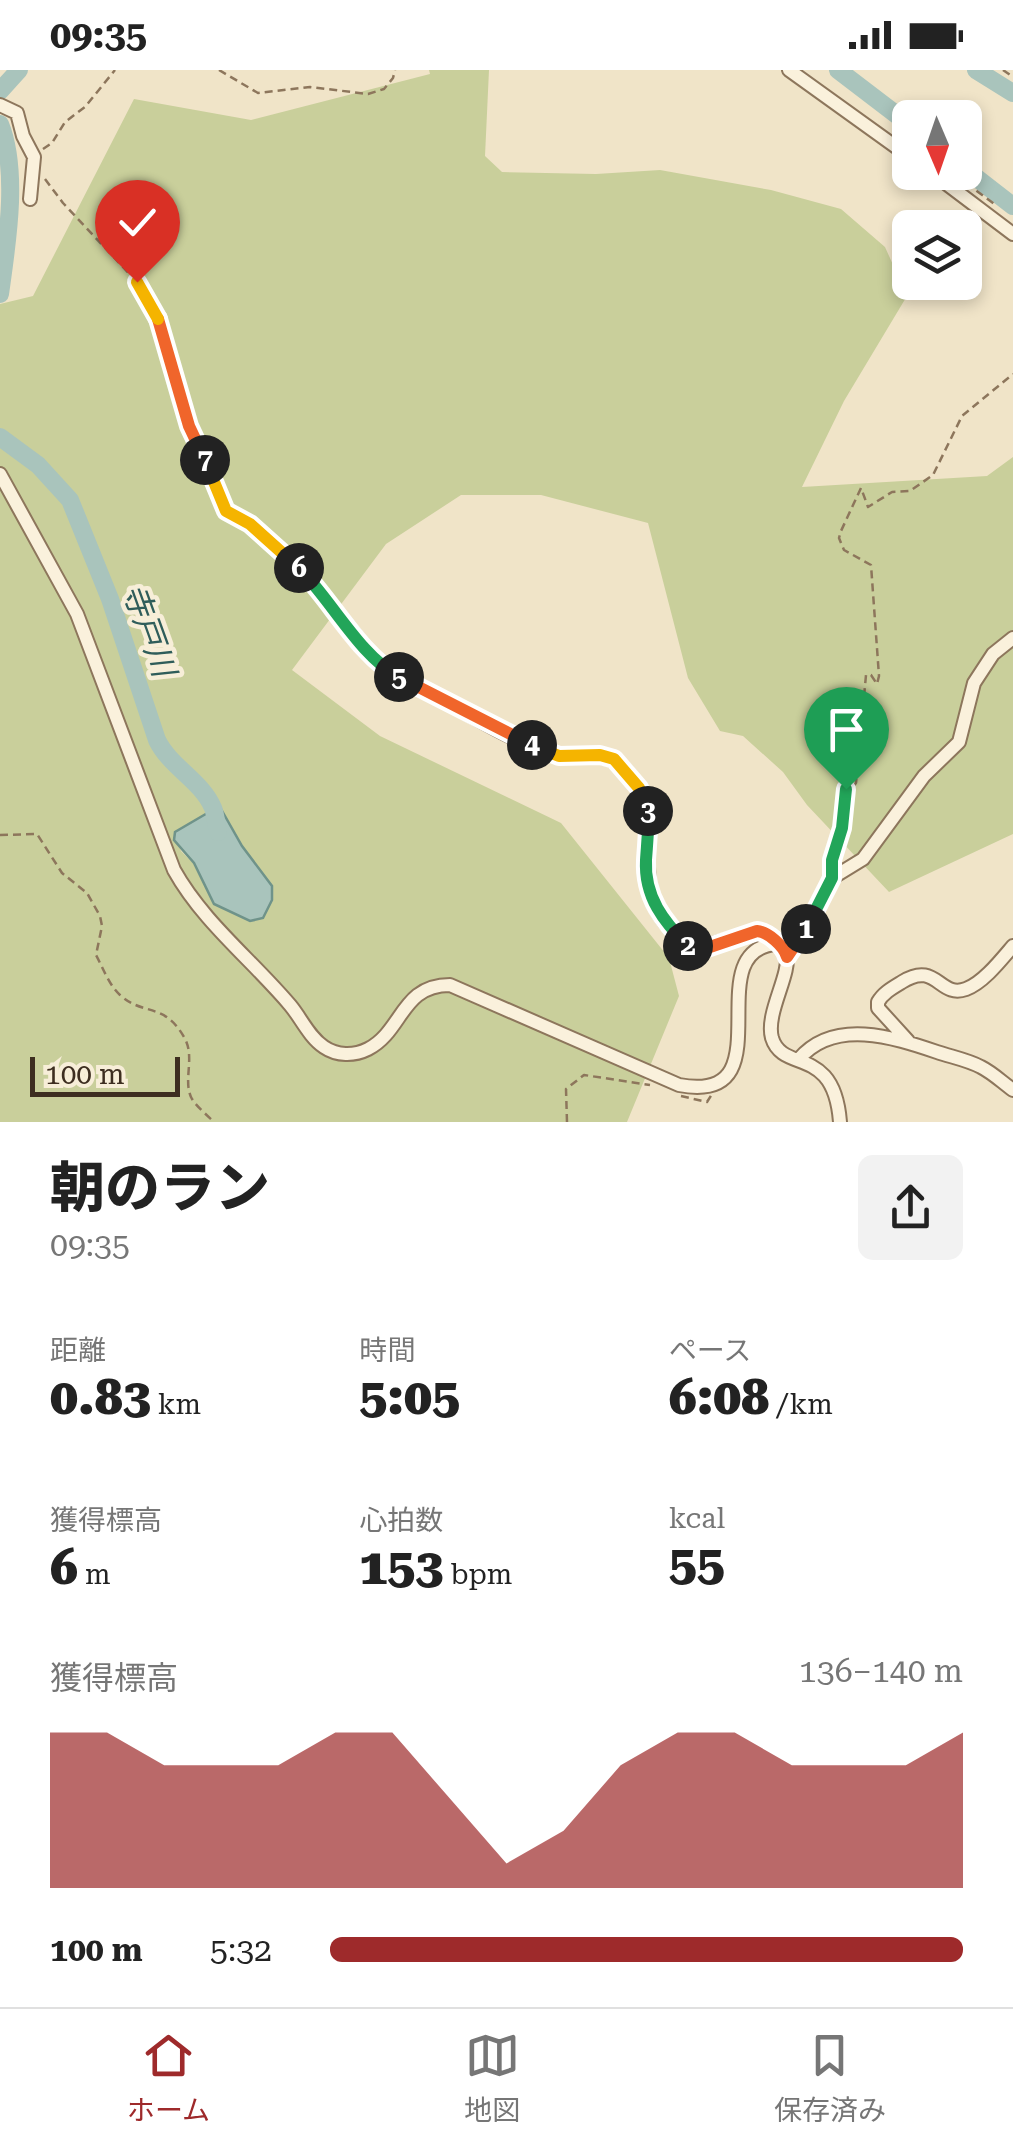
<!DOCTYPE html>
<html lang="ja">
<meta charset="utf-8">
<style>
body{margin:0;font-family:"Roboto Serif","Noto Sans JP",serif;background:#f2f2f2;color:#222;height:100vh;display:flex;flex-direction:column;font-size:38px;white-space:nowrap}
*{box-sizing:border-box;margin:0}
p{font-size:32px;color:#767676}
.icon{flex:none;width:55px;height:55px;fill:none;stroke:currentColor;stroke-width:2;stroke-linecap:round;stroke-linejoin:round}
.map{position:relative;height:1052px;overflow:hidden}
.sheet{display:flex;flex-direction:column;background:#fff;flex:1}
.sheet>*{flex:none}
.needle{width:65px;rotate:178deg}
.controls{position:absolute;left:892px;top:30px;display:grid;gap:20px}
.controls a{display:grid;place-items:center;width:90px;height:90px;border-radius:15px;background:#fff;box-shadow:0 5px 15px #0003;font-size:50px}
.scale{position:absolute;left:30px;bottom:25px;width:150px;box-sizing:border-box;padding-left:10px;border:5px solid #3d2e20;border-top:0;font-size:28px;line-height:35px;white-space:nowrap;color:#3d2e20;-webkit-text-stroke:8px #f7eed8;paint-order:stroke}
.pin{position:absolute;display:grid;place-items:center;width:85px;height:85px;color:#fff;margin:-102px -42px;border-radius:50% 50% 50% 0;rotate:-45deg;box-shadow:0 0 10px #0007}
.pin .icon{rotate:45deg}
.km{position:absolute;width:50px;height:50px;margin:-25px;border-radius:50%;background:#222;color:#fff;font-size:28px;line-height:50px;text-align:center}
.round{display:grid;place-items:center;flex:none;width:105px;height:105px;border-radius:15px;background:#f2f2f2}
.headline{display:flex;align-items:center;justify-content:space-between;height:170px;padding:0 50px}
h1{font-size:55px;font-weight:800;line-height:75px}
.figures{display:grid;grid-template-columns:repeat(3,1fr);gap:15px;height:170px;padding:10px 50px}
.figures div{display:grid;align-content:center}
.figures b{font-size:50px;font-weight:800}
.figures small{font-size:28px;font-weight:400}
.figures p{font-size:28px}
.chart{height:280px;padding:20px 50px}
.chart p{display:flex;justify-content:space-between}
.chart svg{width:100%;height:180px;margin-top:10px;fill:#9e2a2b;opacity:.7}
ul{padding:0 50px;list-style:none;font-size:32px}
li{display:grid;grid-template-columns:160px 120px 1fr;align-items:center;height:75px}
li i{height:25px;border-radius:12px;background:#9e2a2b}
.status{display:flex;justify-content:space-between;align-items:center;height:70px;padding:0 50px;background:#fff;direction:ltr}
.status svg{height:28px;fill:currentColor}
.tab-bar{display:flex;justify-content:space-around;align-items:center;height:140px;border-top:2px solid #e0e0e0;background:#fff;font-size:28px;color:#767676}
.tab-bar a{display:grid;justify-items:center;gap:5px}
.tab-bar .current{color:#9e2a2b}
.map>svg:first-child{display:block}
.green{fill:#c9cf9b;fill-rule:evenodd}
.water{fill:#a9c4bc;stroke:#6f938a;stroke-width:2.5}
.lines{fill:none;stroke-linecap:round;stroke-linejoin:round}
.river{stroke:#a9c4bc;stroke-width:18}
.minor-casing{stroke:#8d765c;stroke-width:16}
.path{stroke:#8d765c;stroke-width:2.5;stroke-dasharray:8 5;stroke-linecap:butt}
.minor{stroke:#faf1dc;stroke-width:12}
.split-1-casing{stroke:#fff;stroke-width:20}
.split-2-casing{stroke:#fff;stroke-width:20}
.split-3-casing{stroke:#fff;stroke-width:20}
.split-4-casing{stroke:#fff;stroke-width:20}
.split-5-casing{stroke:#fff;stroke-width:20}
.split-6-casing{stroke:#fff;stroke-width:20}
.split-7-casing{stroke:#fff;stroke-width:20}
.split-8-casing{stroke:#fff;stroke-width:20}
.split-9-casing{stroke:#fff;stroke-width:20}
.split-1{stroke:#22a559;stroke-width:12}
.split-2{stroke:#f0652b;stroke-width:12}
.split-3{stroke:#22a559;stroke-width:12}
.split-4{stroke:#f5b400;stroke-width:12}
.split-5{stroke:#f0652b;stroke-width:12}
.split-6{stroke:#22a559;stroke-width:12}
.split-7{stroke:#f5b400;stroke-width:12}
.split-8{stroke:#f0652b;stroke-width:12}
.split-9{stroke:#f5b400;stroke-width:12}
.labels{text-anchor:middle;stroke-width:9;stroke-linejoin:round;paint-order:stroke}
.water-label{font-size:32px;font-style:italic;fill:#2f5d5a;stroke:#f7eed8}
</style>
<div class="status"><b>09:35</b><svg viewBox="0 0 49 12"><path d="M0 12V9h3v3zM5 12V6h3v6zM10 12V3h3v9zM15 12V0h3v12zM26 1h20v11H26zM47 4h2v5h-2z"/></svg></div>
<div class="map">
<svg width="1013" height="1052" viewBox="0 0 1013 1052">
<rect width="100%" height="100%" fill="#f0e4c8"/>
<path class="green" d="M429,0H489L485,86L502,102L596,104L660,100L771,120L841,139L885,177L907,226L844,331L802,417L987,406L1013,387V764L889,822L807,735L783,702L743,666L720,661L688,608L648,453L541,425H461L386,474L292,600L380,666L561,753L669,888L679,926L627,1052H0V234L33,226L134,29L251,50L430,4ZM216,738L221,739L242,776L272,816L250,851L214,834L193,793L181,781L175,762Z"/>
<path class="water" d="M216,738L221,739L242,776L272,816V830L263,848L250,851L214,834L194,793L174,770L175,762Z"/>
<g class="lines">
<path class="river" d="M838,0L910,55
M976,0L1013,23
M0,21L19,0
M0,54C19,101 7,174 0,224
M965,99L1013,136
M0,367L38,395L70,430L110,529L157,670C170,697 202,711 213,738C216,745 216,755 218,762"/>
<defs>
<path id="minor" d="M789,0L910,87
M0,35L17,43L23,66L34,87L30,129
M931,102L1013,164
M0,404L77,544L174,800C203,852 251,889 290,935C301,948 309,967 324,977C337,986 354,986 368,979C403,961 401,915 450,915L679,1015C789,1036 695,880 776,874
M353,562C362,574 370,587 382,597C398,609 418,617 436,626C473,646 512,671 553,684C584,694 604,674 629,704C670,752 624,814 672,860C680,868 686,875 696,879L757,861C768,862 767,867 775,873C782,878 783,874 786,884C792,903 765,943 772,968C783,1004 834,974 840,1052
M787,887L801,870L832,808L863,789L924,706L959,672L974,613L993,584L1013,568
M908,971L878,938V932C883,923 892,918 902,912C937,890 939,929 966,919C983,913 1001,890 1013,876
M799,989C834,948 893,967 937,982C952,987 968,990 981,997C993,1003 1003,1013 1013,1020"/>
</defs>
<use href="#minor" class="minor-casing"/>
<path class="path" d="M219,0L258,23L310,17L368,24L384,19L393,8L395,0
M1003,0L1013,7
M43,79L52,73L65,52L85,37L115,0
M45,109L63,133L137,212L155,239L189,356L226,441L250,455L275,475L325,525L346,553
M966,113L997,136
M0,765L37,764L62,803L87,823L100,846L102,856L96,885C103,898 109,915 120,925C143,946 164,932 184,967C196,987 182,1011 192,1029C197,1037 207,1045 214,1052
M831,797L842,758L847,716L852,718L856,713L866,605H871L877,614L879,606L871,495L844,480L839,468L841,461L861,418L868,437L892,422L910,421L933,405L962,346L1013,304
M681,1026L707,1032L712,1024
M567,1052L566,1019L584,1005L650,1015"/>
<use href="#minor" class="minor"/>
</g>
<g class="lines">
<defs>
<path id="split-1" d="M806,859L832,808V790L842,758L846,719"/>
<path id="split-2" d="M688,876L704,879L757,861C768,862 784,876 787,887L806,859"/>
<path id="split-3" d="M648,741C649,758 647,774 646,790C644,827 664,852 688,876"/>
<path id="split-4" d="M532,675L559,686L600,685L614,689L639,718L648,741"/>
<path id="split-5" d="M399,607L532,675"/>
<path id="split-6" d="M299,498C332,531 359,585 399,607"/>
<path id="split-7" d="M205,390L226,441L250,454L299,498"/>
<path id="split-8" d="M158,249L189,356L205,390"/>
<path id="split-9" d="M137,212L158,249"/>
</defs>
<use href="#split-1" class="split-1-casing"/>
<use href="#split-2" class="split-2-casing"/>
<use href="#split-3" class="split-3-casing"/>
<use href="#split-4" class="split-4-casing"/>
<use href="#split-5" class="split-5-casing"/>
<use href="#split-6" class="split-6-casing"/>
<use href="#split-7" class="split-7-casing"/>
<use href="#split-8" class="split-8-casing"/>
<use href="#split-9" class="split-9-casing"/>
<use href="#split-1" class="split-1"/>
<use href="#split-2" class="split-2"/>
<use href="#split-3" class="split-3"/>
<use href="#split-4" class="split-4"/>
<use href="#split-5" class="split-5"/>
<use href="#split-6" class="split-6"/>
<use href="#split-7" class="split-7"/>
<use href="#split-8" class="split-8"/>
<use href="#split-9" class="split-9"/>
</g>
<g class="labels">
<g class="water-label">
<text transform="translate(149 560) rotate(70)" y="11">寺戸川</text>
</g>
</g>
</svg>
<div class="controls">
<a><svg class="needle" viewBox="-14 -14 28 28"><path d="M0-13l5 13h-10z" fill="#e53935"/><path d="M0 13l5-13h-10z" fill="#767676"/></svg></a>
<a><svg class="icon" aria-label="layers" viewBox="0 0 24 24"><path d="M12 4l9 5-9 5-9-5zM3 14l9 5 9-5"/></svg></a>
</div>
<div class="scale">100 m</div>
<div class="pin" style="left:846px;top:719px;background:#1e9e55"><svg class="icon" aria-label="arrive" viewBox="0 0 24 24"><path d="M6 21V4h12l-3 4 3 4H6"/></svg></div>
<div class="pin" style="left:137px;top:212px;background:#d93025"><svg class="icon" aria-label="check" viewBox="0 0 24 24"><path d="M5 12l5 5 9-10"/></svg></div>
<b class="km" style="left:806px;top:859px">1</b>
<b class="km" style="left:688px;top:876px">2</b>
<b class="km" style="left:648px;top:741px">3</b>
<b class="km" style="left:532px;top:675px">4</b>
<b class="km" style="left:399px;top:607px">5</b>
<b class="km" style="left:299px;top:498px">6</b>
<b class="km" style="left:205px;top:390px">7</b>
</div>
<section class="sheet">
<div class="headline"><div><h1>朝のラン</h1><p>09:35</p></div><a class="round"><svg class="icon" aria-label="share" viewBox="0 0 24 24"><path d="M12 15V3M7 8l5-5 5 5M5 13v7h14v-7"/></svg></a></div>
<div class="figures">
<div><p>距離</p><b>0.83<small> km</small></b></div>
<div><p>時間</p><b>5:05</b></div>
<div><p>ペース</p><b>6:08<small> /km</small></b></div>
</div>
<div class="figures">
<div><p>獲得標高</p><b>6<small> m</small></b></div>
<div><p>心拍数</p><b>153<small> bpm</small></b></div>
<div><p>kcal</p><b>55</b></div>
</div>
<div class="chart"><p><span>獲得標高</span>136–140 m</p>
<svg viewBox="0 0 160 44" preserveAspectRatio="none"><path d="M0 44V6L10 6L20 14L30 14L40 14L50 6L60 6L70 22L80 38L90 30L100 14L110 6L120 6L130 14L140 14L150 14L160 6V44z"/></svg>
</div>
<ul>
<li><b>100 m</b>5:32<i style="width:100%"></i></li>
</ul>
</section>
<nav class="tab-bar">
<a class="current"><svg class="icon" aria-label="home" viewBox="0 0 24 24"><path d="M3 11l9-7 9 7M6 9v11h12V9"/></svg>ホーム</a>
<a><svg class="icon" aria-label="map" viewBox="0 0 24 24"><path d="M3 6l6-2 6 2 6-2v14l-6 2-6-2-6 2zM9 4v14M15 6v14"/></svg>地図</a>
<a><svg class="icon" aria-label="saved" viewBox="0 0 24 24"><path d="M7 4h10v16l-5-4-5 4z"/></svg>保存済み</a>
</nav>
